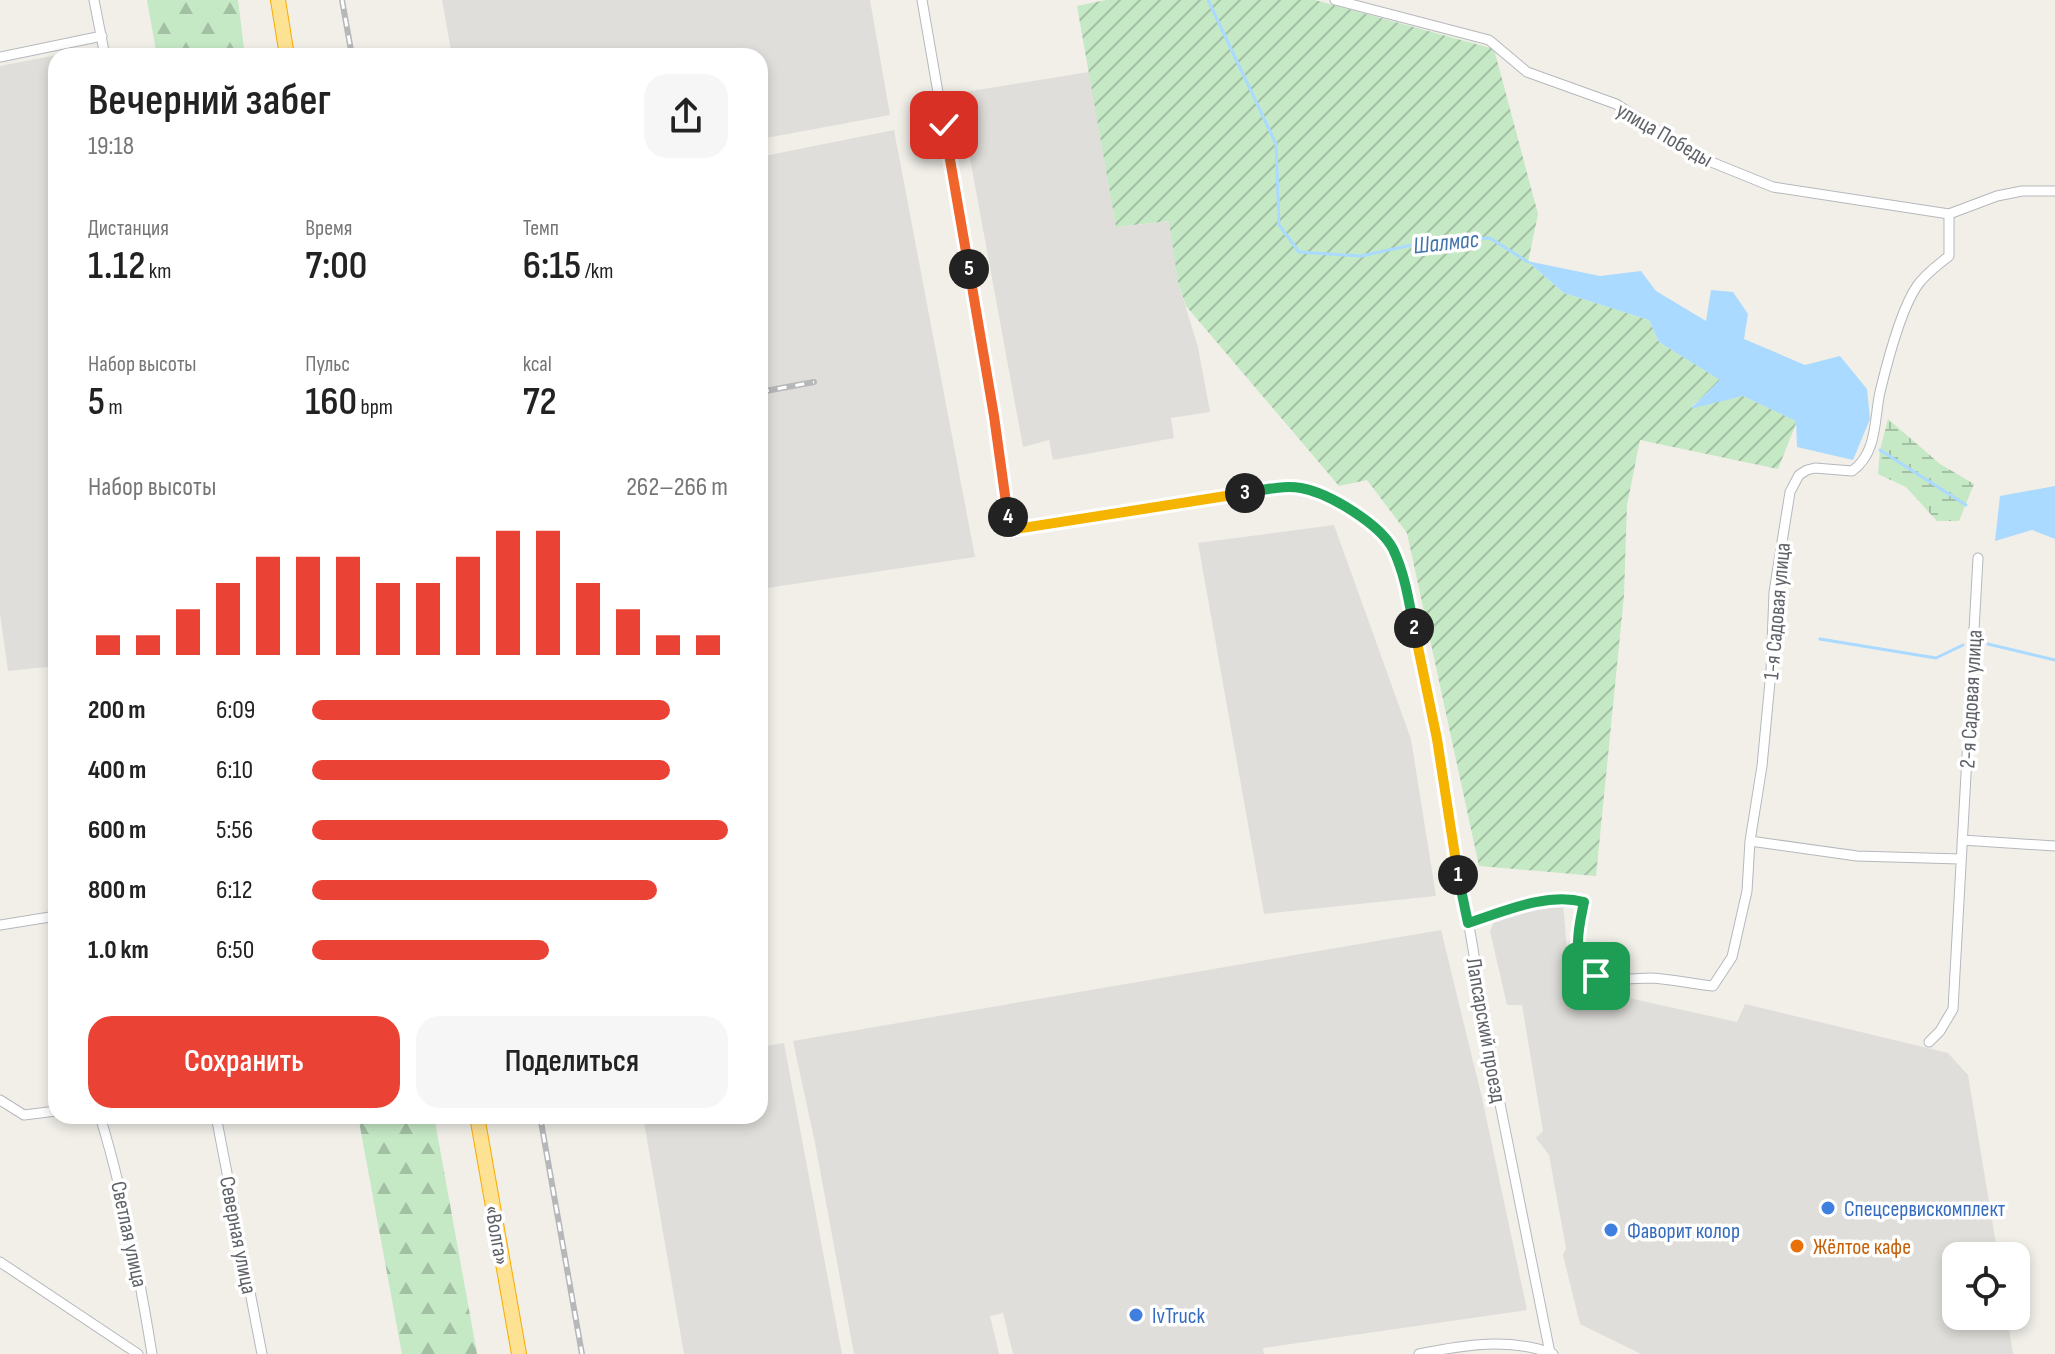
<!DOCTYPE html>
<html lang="ru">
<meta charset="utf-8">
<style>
body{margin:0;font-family:"Sofia Sans Condensed",sans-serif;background:#f6f6f6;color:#222;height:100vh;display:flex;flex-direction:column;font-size:30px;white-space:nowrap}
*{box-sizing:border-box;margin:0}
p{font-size:26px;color:#767676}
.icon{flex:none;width:44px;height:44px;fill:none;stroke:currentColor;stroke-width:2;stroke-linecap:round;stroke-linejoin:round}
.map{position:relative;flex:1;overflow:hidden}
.sheet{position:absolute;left:48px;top:48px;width:720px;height:1076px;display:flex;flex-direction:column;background:#fff;border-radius:24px;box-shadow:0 4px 12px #0003}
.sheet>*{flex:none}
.fabs{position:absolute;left:1942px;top:1242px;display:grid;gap:16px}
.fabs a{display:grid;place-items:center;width:88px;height:88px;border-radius:16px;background:#fff;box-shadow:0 4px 12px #0003;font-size:40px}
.pin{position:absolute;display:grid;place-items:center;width:68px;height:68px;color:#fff;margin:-34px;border-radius:16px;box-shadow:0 4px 12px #0006}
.km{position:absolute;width:40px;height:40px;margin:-20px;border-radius:50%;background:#222;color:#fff;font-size:22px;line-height:40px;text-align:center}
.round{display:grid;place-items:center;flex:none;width:84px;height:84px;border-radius:24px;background:#f6f6f6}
.headline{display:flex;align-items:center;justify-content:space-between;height:136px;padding:0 40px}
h1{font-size:44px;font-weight:600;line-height:60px}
.stats{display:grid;grid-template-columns:repeat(3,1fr);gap:12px;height:136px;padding:8px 40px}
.stats div{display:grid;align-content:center}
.stats b{font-size:40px;font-weight:600}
.stats small{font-size:22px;font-weight:400}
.stats p{font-size:22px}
.chart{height:224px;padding:16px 40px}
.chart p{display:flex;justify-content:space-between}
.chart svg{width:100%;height:144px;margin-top:8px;stroke:#ea4335;stroke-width:6}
.button{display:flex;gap:16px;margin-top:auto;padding:16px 40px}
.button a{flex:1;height:92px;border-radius:24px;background:#ea4335;color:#fff;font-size:32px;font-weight:600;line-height:92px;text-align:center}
.button a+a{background:#f6f6f6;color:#222}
ul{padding:0 40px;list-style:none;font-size:26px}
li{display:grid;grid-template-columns:128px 96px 1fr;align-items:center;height:60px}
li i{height:20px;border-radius:10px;background:#ea4335}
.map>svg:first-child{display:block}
.industrial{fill:#e0deda}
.forest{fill:url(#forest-firs)}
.wetland{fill:url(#wetland-marsh)}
.garden{fill:url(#garden-furrows)}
.water{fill:#aadaff}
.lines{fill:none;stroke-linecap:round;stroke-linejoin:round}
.stream{stroke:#aadaff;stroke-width:3}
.minor-casing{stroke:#b5b8bc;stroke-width:11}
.highway-casing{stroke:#f9ab00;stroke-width:16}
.minor{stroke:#fff;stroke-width:9}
.highway{stroke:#fde293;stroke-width:14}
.rail-casing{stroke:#b6b7b8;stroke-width:6}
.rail{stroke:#fff;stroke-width:3;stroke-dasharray:9;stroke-linecap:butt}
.split-1-casing{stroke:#fff;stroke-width:16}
.split-2-casing{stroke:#fff;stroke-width:16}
.split-3-casing{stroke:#fff;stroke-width:16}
.split-4-casing{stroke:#fff;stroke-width:16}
.split-5-casing{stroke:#fff;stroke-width:16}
.split-6-casing{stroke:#fff;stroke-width:16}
.split-1{stroke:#22a559;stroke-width:10}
.split-2{stroke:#f5b400;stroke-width:10}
.split-3{stroke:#22a559;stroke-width:10}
.split-4{stroke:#f5b400;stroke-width:10}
.split-5{stroke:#f0652b;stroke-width:10}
.split-6{stroke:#f0652b;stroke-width:10}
.shop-dot{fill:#3f7fe0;stroke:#fff;stroke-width:3}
.food-dot{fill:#e8710a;stroke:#fff;stroke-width:3}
.labels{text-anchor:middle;stroke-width:7;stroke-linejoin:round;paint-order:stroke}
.street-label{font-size:22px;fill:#5f6368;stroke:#fff}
.shop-label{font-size:22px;fill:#366cbe;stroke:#fff;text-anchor:start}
.food-label{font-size:22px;fill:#c56008;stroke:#fff;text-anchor:start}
.water-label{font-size:24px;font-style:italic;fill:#4174aa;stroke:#fff}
</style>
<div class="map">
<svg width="2055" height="1354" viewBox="0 0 2055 1354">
<defs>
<pattern id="forest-firs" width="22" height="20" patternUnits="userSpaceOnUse" patternTransform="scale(2)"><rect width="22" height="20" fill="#c5e8c5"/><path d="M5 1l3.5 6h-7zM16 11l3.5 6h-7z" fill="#a3c0a4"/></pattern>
<pattern id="wetland-marsh" width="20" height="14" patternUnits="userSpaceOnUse" patternTransform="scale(2)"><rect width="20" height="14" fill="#c5e8c5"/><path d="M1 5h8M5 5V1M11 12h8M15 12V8" fill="none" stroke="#a3c0a4"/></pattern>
<pattern id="garden-furrows" width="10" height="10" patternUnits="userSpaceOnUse" patternTransform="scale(2)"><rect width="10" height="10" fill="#c5e8c5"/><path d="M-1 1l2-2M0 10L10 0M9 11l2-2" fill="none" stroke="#a3c0a4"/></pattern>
</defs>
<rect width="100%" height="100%" fill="#f1efe8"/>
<path class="industrial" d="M442,0H870L890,115L760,139V56H452Z
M83,50V56H56V666L8,671L0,613V66Z
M1089,72L1116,227L1170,221L1178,282L1198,347L1210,412L1171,418L1174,438L1053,460L1049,440L1023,447L958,93Z
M894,130L975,557L760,589V157Z
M1334,525L1411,739L1436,896L1264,914L1198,543Z
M1563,903L1570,985L1737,1022L1745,1004L1948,1053L1968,1075L1998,1256H1956V1316H2007L2013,1354H1641L1580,1324L1563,1255L1566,1248L1549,1155L1536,1138L1543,1131L1522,1005H1507L1490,931L1496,918L1505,917V912Z
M1441,930L1482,1098L1527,1310L1263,1348L1264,1354H1013L1003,1313L990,1316L999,1354H854L815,1143L793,1041Z
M784,1043L842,1354H684L643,1116H760V1047Z"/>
<path class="forest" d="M147,0H238L245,56H157Z
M358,1116H434L477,1354H402Z"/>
<path class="wetland" d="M1888,419L1940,464L1974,484L1959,521H1937L1906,487L1878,474L1880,450Z"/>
<path class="garden" d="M1106,0H1315L1494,49L1538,214L1528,262L1564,293L1649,320L1659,342L1721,380L1691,407L1743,396L1797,421L1778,469L1640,440L1627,505L1624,595L1596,876L1479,866L1407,533L1367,480L1339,486L1186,306L1178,282L1169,221L1116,227L1077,6Z"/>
<path class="water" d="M1527,261L1600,276L1641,271L1656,291L1706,321L1711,290L1733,292L1748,314L1744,339L1805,365L1840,356L1867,389L1870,419L1853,460L1797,447L1796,421L1743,396L1690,409L1720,380L1659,342L1649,320L1564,293Z
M2055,486V539L2032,530L1995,541L2000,496Z"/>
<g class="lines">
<path class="stream" d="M1208,0L1276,144L1279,225L1299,252L1361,256L1435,240L1490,238L1528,262
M1880,450L1966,505
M1820,639L1936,658L1963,645
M1988,644L2055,660"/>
<defs>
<path id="minor" d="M94,0L105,56
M922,0L994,416L1010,530L1271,489L1300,488L1318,493L1373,524L1393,549L1404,580L1437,739L1497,1089L1550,1353
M1335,0L1489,40L1527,72L1616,104L1699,157L1773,187L1949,214L1997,196L2022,191H2055
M0,57L102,36
M1962,840L2055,846
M1750,841L1857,856L1960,859
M1468,923L1533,903L1578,900L1584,902C1580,922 1567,965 1595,976C1612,982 1634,978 1651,978C1672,979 1693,984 1713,986L1732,957L1747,891L1750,841L1762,766L1771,671L1774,592L1790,492L1799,475L1807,470L1815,468L1852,471C1878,453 1874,418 1880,392C1887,363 1901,309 1917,286C1925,274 1938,265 1949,256V214
M0,925L56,916
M1929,1042L1940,1031L1953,1009L1978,558
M0,1100L24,1115L56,1111
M100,1116C124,1195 139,1273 152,1354
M216,1116L262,1354
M0,1262L138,1354
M1419,1354C1463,1345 1510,1337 1553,1354"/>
<path id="highway" d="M278,0L287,56
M477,1116L519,1354"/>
</defs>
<use href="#minor" class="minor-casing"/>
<use href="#highway" class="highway-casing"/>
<use href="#minor" class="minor"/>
<use href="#highway" class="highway"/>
<defs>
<path id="rail" d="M342,0L352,56
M760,392L814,382
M540,1116L582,1354"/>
</defs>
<use href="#rail" class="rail-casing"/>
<use href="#rail" class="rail"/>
</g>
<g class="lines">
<defs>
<path id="split-1" d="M1458,875L1468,923C1503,912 1546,892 1584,902C1579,927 1569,960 1596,976"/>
<path id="split-2" d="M1414,628L1437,739L1458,875"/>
<path id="split-3" d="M1245,493C1263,490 1283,485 1301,488C1329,493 1380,524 1393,549C1405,574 1409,602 1414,628"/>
<path id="split-4" d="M1008,517L1010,530L1245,493"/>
<path id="split-5" d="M969,269L994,416L1008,517"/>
<path id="split-6" d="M944,125L969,269"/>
</defs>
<use href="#split-1" class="split-1-casing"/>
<use href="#split-2" class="split-2-casing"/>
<use href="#split-3" class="split-3-casing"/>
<use href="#split-4" class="split-4-casing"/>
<use href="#split-5" class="split-5-casing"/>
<use href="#split-6" class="split-6-casing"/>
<use href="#split-1" class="split-1"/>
<use href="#split-2" class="split-2"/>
<use href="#split-3" class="split-3"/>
<use href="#split-4" class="split-4"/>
<use href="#split-5" class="split-5"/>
<use href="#split-6" class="split-6"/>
</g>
<g class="shop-dot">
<circle cx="1828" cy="1208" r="8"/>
<circle cx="1611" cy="1230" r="8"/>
<circle cx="1136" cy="1315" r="8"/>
</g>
<circle class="food-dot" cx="1797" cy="1246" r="8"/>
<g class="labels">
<g class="street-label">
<text transform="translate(1665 134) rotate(30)" y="8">улица Победы</text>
<text transform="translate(1776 611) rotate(-85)" y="8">1-я Садовая улица</text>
<text transform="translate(1970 699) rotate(-87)" y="8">2-я Садовая улица</text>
<text transform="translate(1487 1030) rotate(80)" y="8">Лапсарский проезд</text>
<text transform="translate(130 1234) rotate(78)" y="8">Светлая улица</text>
<text transform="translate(239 1235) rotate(79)" y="8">Северная улица</text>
<text transform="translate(498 1235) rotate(80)" y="8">«Волга»</text>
</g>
<g class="shop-label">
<text x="1844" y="1216">Спецсервискомплект</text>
<text x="1627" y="1238">Фаворит колор</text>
<text x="1152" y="1323">IvTruck</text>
</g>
<g class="food-label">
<text x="1813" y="1254">Жёлтое кафе</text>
</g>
<g class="water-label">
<text transform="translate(1446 242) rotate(-6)" y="8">Шалмас</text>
</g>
</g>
</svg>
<div class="fabs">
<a><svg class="icon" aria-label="locate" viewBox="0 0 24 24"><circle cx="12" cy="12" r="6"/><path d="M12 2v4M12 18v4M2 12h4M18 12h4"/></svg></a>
</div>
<div class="pin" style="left:1596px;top:976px;background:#1e9e55"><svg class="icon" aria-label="arrive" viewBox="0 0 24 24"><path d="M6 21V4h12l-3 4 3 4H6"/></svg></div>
<div class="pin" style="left:944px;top:125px;background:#d93025"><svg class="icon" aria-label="check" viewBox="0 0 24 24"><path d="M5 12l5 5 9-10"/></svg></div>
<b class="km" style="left:1458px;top:875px">1</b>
<b class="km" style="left:1414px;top:628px">2</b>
<b class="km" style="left:1245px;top:493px">3</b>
<b class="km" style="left:1008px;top:517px">4</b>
<b class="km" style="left:969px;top:269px">5</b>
<section class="sheet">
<div class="headline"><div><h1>Вечерний забег</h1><p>19:18</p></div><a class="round"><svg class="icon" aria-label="share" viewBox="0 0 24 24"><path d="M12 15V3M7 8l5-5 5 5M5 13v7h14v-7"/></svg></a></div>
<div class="stats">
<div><p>Дистанция</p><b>1.12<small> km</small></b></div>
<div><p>Время</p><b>7:00</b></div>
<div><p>Темп</p><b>6:15<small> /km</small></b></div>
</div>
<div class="stats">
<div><p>Набор высоты</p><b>5<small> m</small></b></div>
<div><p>Пульс</p><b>160<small> bpm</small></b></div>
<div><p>kcal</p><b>72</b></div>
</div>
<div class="chart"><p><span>Набор высоты</span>262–266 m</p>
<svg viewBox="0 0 160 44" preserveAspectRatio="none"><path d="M5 44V38M15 44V38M25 44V30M35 44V22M45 44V14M55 44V14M65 44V14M75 44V22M85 44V22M95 44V14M105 44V6M115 44V6M125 44V22M135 44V30M145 44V38M155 44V38"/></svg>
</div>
<ul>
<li><b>200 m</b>6:09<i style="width:86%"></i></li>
<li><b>400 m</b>6:10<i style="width:86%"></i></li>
<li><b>600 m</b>5:56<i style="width:100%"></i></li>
<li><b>800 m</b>6:12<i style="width:83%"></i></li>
<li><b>1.0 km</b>6:50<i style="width:57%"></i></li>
</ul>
<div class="button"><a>Сохранить</a><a>Поделиться</a></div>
</section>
</div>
